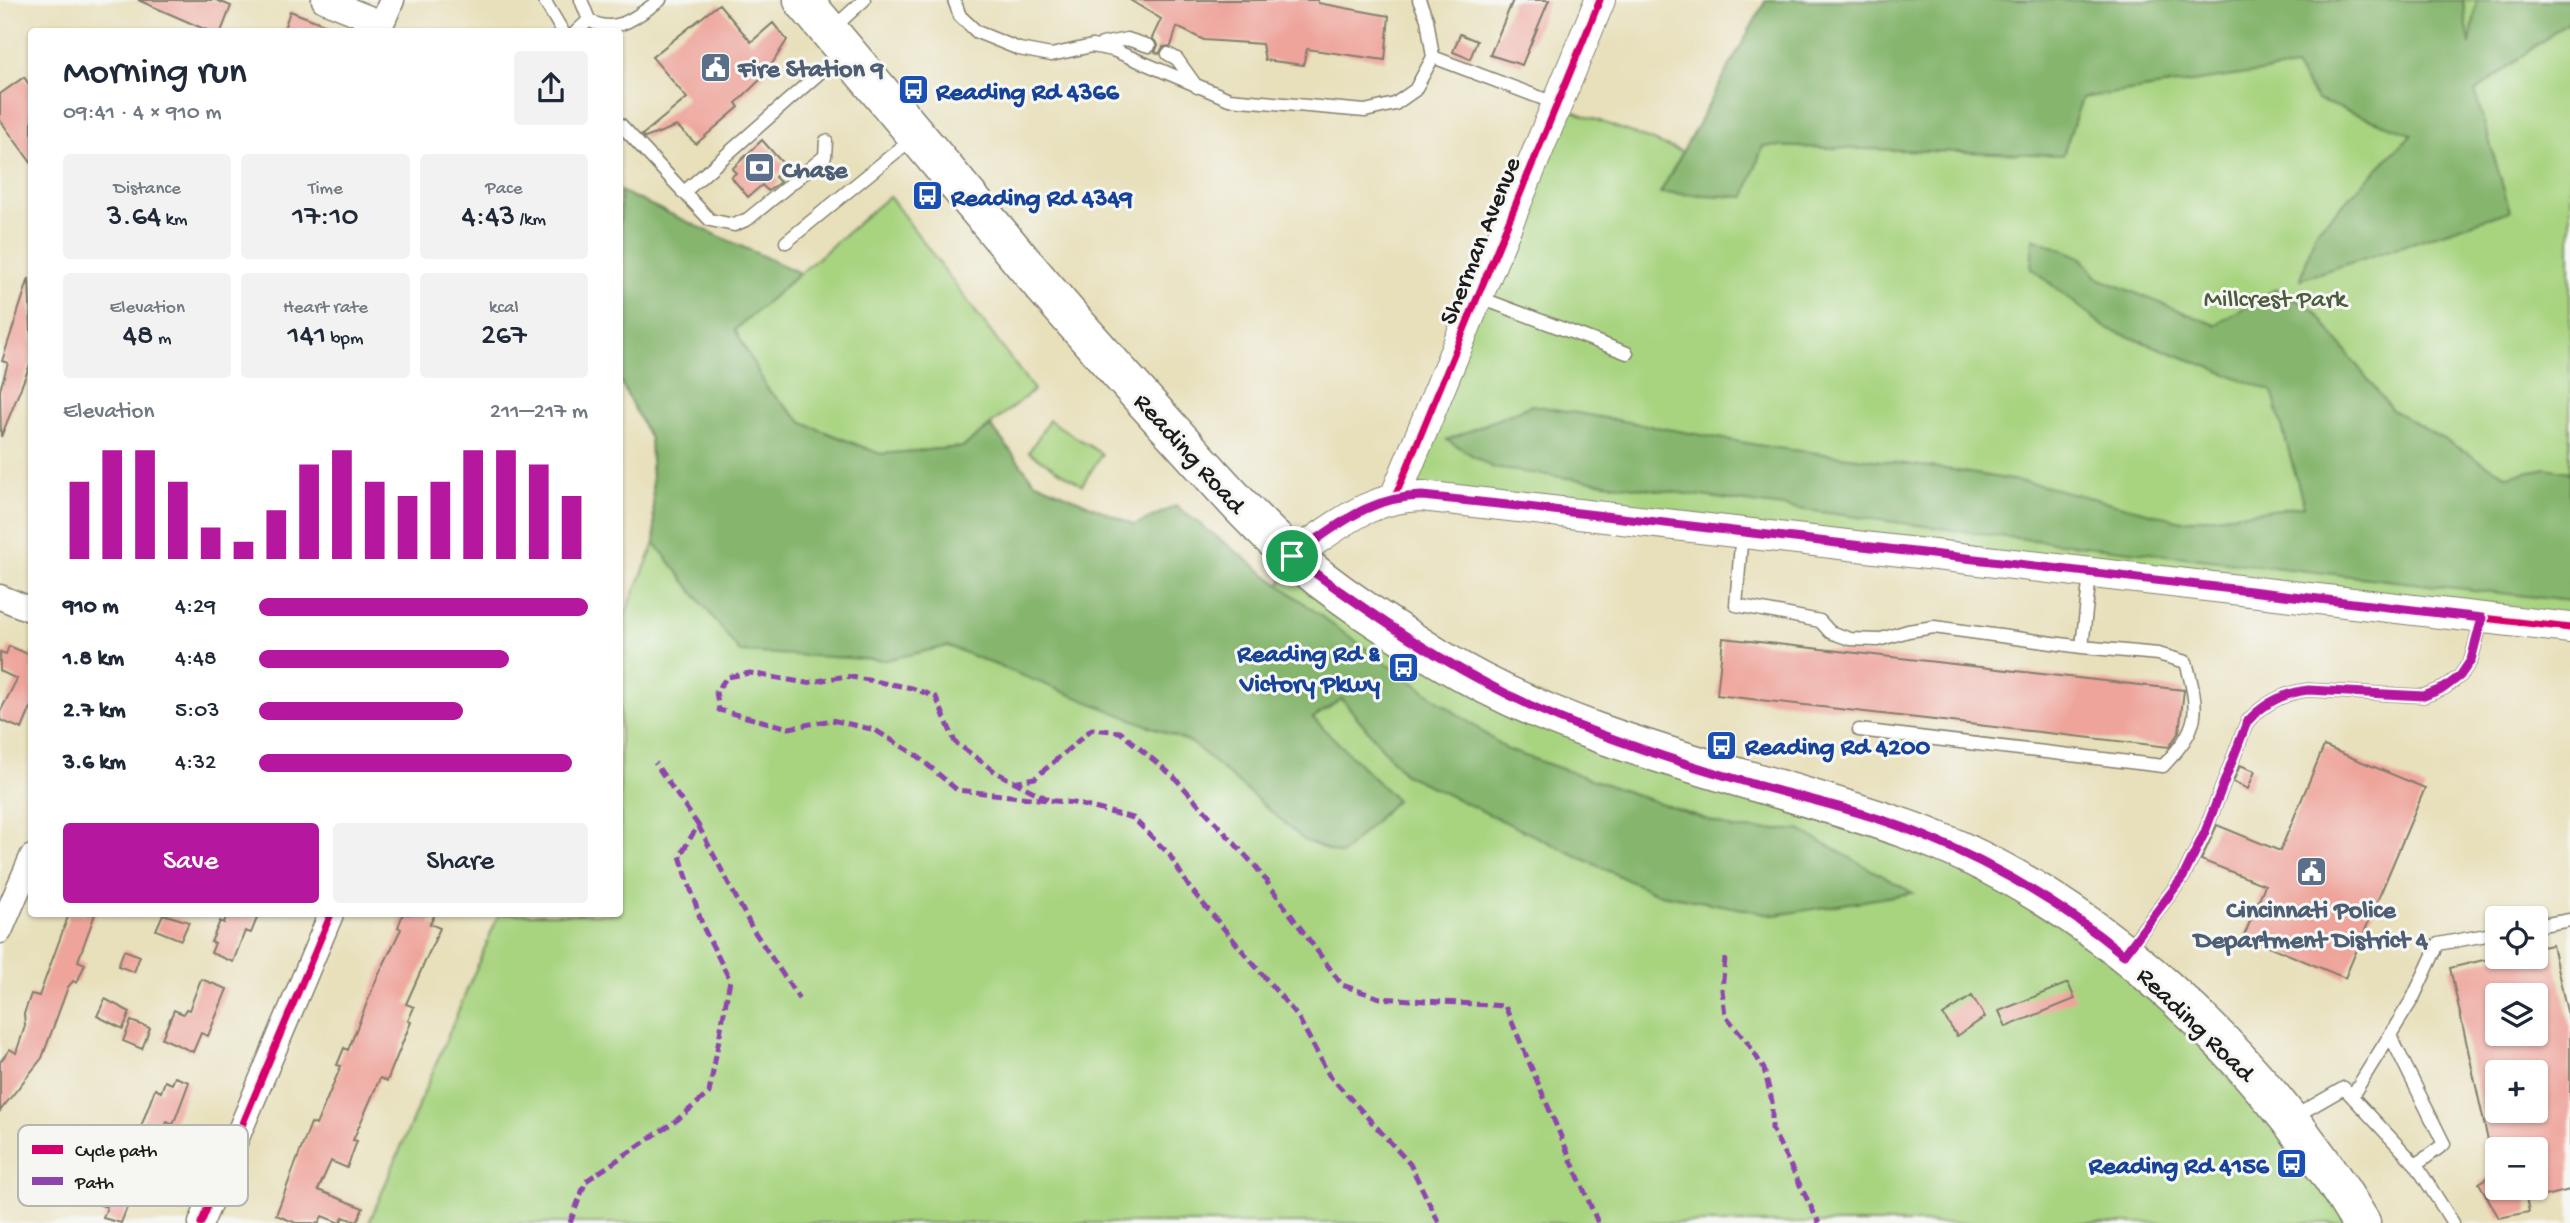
<!DOCTYPE html>
<meta charset="utf-8">
<style>
body{margin:0;font-family:"Gochi Hand",sans-serif;background:#f2f2f3;color:#1f2937;height:100vh;display:flex;flex-direction:column;font-size:26px;white-space:nowrap}
*{box-sizing:border-box;margin:0}
p{font-size:23px;color:#747a83}
.icon{flex:none;width:38px;height:38px;fill:none;stroke:currentColor;stroke-width:2;stroke-linecap:round;stroke-linejoin:round}
.map{position:relative;flex:1;overflow:hidden}
.details{position:absolute;left:28px;top:28px;width:595px;height:889px;display:flex;flex-direction:column;background:#fff;border-radius:7px;box-shadow:0 2px 5px #0004}
.details>*{flex:none}
.tools{position:absolute;left:2485px;top:906px;display:grid;gap:14px}
.tools a{display:grid;place-items:center;width:63px;height:63px;border-radius:7px;background:#fff;box-shadow:0 2px 5px #0004;font-size:35px}
.pin{position:absolute;display:grid;place-items:center;width:60px;height:60px;color:#fff;margin:-30px;border:4px solid #fff;border-radius:50%;box-shadow:0 2px 7px #0007}
.round{display:grid;place-items:center;flex:none;width:74px;height:74px;border-radius:7px;background:#f2f2f3}
.head{display:flex;align-items:center;justify-content:space-between;height:119px;padding:0 35px}
h1{font-size:38px;font-weight:600;line-height:52px}
.stats{display:grid;grid-template-columns:repeat(3,1fr);gap:10px;height:119px;padding:7px 35px}
.stats div{display:grid;align-content:center;border-radius:7px;background:#f2f2f3;text-align:center}
.stats b{font-size:30px;font-weight:600}
.stats small{font-size:19px;font-weight:400}
.stats p{font-size:19px}
.chart{height:196px;padding:14px 35px}
.chart p{display:flex;justify-content:space-between}
.chart svg{width:100%;height:126px;margin-top:7px;stroke:#b5179e;stroke-width:6}
.button{display:flex;gap:14px;margin-top:auto;padding:14px 35px}
.button a{flex:1;height:80px;border-radius:7px;background:#b5179e;color:#fff;font-size:28px;font-weight:600;line-height:80px;text-align:center}
.button a+a{background:#f2f2f3;color:#1f2937}
ul{padding:0 35px;list-style:none;font-size:23px}
li{display:grid;grid-template-columns:112px 84px 1fr;align-items:center;height:52px}
li i{height:18px;border-radius:9px;background:#b5179e}
.map>svg:first-child{display:block}
.green{fill:#a8d480;stroke:#62784e;stroke-width:2}
.forest{fill:#86b66e;stroke:#516945;stroke-width:2}
.building{fill:#eea49b;fill-rule:evenodd}
.lines{fill:none;stroke-linecap:round;stroke-linejoin:round}
.service-casing{stroke:#827e6c;stroke-width:15}
.minor-casing{stroke:#827e6c;stroke-width:27}
.tertiary-casing{stroke:#827e6c;stroke-width:32}
.primary-casing{stroke:#827e6c;stroke-width:41}
.service{stroke:#fff;stroke-width:12}
.minor{stroke:#fff;stroke-width:24}
.tertiary{stroke:#fff;stroke-width:30}
.primary{stroke:#fff;stroke-width:38}
.quiet{stroke:#8e44ad;stroke-width:5;stroke-dasharray:10 5;stroke-linecap:butt}
.cycleway-casing{stroke:#f6f6f2;stroke-width:11}
.cycleway{stroke:#d6006c;stroke-width:7}
.route-casing{stroke:#fff;stroke-width:14}
.route{stroke:#b5179e;stroke-width:9}
.labels{text-anchor:middle;stroke-width:6;stroke-linejoin:round;paint-order:stroke}
.service-label{font-size:26px;font-weight:bold;fill:#4e5e75;stroke:#f6f6f2;text-anchor:start}
.transit-label{font-size:26px;font-weight:bold;fill:#164399;stroke:#f6f6f2;text-anchor:start}
.street-label{font-size:26px;fill:#1c1c1c;stroke:#f6f6f2}
.park-label{font-size:26px;fill:#4d5c3f;stroke:#f6f6f2}
.key{fill:#f6f6f2;stroke:#b5b5b2;stroke-width:2}
.key-label{font-size:19px;fill:#1c1c1c}
</style>
<div class="map">
<svg width="2570" height="1223" viewBox="0 0 2570 1223">
<rect width="100%" height="100%" fill="#f6f6f2"/>
<filter id="ink" filterUnits="userSpaceOnUse"><feTurbulence type="fractalNoise" baseFrequency=".0143" numOctaves="2"/><feDisplacementMap in="SourceGraphic" scale="14" xChannelSelector="R" yChannelSelector="G"/><feConvolveMatrix kernelMatrix="1 2 1 2 8 2 1 2 1" color-interpolation-filters="sRGB"/></filter>
<filter id="wash" filterUnits="userSpaceOnUse"><feTurbulence type="fractalNoise" baseFrequency=".00686" numOctaves="4" result="noise"/><feDisplacementMap in="SourceGraphic" scale="28" xChannelSelector="R" yChannelSelector="G"/><feGaussianBlur stdDeviation="1.57" result="paint"/><feColorMatrix in="noise" values="0 0 0 0 0 0 0 0 0 0 0 0 0 0 0 0 0 1.4 0 .05"/><feComposite in="paint" operator="in"/></filter>
<g filter="url(#wash)">
<rect width="100%" height="100%" fill="#e8e0bb"/>
<path class="green" d="M1804,0H2570V628L1395,497L1557,105L1730,170Z
M889,196L1034,390L963,447L880,454L803,423L768,390L735,330Z
M1049,420L1102,454L1082,485L1029,452Z
M655,543L740,652L992,597L1247,666L1292,556L1442,660L1844,808L2098,934L2361,1223H369L499,914H620V627Z"/>
<path class="forest" d="M1766,0H2463L2470,45L2477,0H2570V20L2475,92L2510,211L2301,279L2315,232L2412,134L2317,100L2295,67L2082,98L2063,155L1763,146L1745,197L1660,193Z
M620,191L800,273L735,330L768,390L803,423L880,454L963,447L991,426L1034,481L1135,525L1176,506L1334,626L1508,750L1734,829L1800,830L1913,893L1776,915L1655,893L1404,774L1342,699L1313,718L1396,800L1341,855L1305,841L1192,743L948,646L886,660L740,652L655,543L650,439L620,381Z
M2033,238L2081,257L2098,278L2215,325L2276,289L2314,310L2391,409L2507,476L2546,468L2570,472V601L1998,536L1493,468L1447,440L1532,405L1769,447L1946,469L2036,484L2182,521L2304,506L2272,391L2106,328L2031,268Z"/>
<g id="blocks">
<path class="building" d="M138,0H216L231,6L221,32H211Z
M1130,0H1318V3L1389,16L1385,60L1307,49L1303,65L1265,60L1262,44L1204,40L1177,27L1171,46L1163,47L1159,54L1155,52L1158,45L1152,38L1161,19Z
M1513,0H1549L1522,65L1490,55Z
M719,4L751,42L773,23L787,40L765,75L736,103L739,107L696,144L677,126L645,138L642,135L687,98L652,57Z
M290,11L339,30V32H283Z
M1460,34L1477,41L1470,59L1453,52Z
M24,77L32,89V164L0,120V94Z
M762,140L786,167L775,177L780,182L768,191L762,185L748,197L731,177L736,173L732,169Z
M29,278L32,360L1,437L0,390L8,363L2,361Z
M1723,638L2184,690L2179,732L2169,747L1717,695Z
M9,646L30,655L32,651V705L22,729L0,720V712L17,679L0,671V652L6,654Z
M2324,746L2425,788L2345,978L2244,936L2265,885L2201,860L2217,825L2280,851Z
M2240,765L2255,771L2248,789L2233,782Z
M69,914H95L78,961L85,964L77,983L73,981L68,987L42,1058L0,1111V1062L10,1049L16,1053L25,1026L24,1014L31,994L39,996Z
M163,914L189,922L181,940L156,930Z
M227,914H245L257,918L251,933L245,931L233,962L211,953L215,943L211,942L220,921L224,923Z
M403,914H435L430,924L440,928L406,1004L414,1007L408,1021L411,1022L387,1081L380,1078L353,1140L357,1141L347,1168L331,1161L318,1190L363,1208L357,1222L343,1217L340,1223L322,1216L319,1223H296L276,1215L311,1123L316,1125L341,1066L337,1065L344,1048L348,1050L377,978L401,929L398,927Z
M2552,945L2570,1025V1190L2536,1198V1150H2490L2450,968L2496,957H2536V948ZM2497,996H2536V1034H2497ZM2497,1073H2536V1111H2497Z
M124,950L140,956L134,972L118,966Z
M201,979L227,989L208,1036L201,1033L193,1052L162,1038L174,1010L183,1014L186,1009L189,1010Z
M2068,983L2075,999L2006,1027L1999,1011Z
M1972,996L1985,1017L1957,1036L1943,1015Z
M105,999L130,1012L123,1029L97,1016Z
M131,1021L150,1028L142,1049L123,1041Z
M175,1077L189,1082L173,1125L167,1122L155,1152L159,1154L140,1198L132,1195L121,1223L103,1218L107,1207L91,1202L106,1164L111,1166L127,1127L139,1132L155,1089L161,1092L165,1081L172,1084Z
M2497,1172V1188H2524L2529,1212L2499,1218L2479,1183Z"/>
</g>
</g>
<g filter="url(#ink)">
<use href="#blocks" fill-opacity="0" stroke="#827e6c" stroke-width="2"/>
<g class="lines">
<defs>
<path id="service" d="M544,0L563,32
M581,0L589,20C616,37 638,15 660,0
M954,0L960,16L977,32L1019,49L1051,55L1092,46L1113,50L1229,99L1365,111L1395,104L1415,90L1433,57L1427,19L1419,0
M832,29L864,0
M576,32L589,20
M1102,44L1127,39L1149,46
M1168,54L1177,59L1197,87
M1433,57L1557,104
M620,124L710,220L734,225L748,219L825,156L826,141
M683,193L842,53
M786,242L913,138
M1478,297L1627,353
M1742,532L1736,605L1820,621L1830,632L1850,639L1878,640L1908,631L1934,627L2082,647L2090,574
M1859,730L2163,766C2200,727 2200,713 2186,662L2158,654L2082,647
M2536,926L2570,920
M2126,952L2183,877L2205,832L2247,722C2264,703 2283,693 2308,690L2424,696L2444,688L2460,676L2471,660L2482,619
M2390,1035L2444,1144L2416,1165
M2352,1096L2413,998L2438,944L2497,933
M2292,1118L2344,1088L2416,1165L2453,1223"/>
<path id="minor" d="M324,0L381,23
M378,32L392,0
M0,597L32,610
M0,931L32,857
M201,1223L331,914"/>
<path id="tertiary" d="M1395,497L1600,0
M1292,556C1337,527 1366,497 1422,496L2570,628"/>
<path id="primary" d="M803,0C877,89 952,177 1026,266C1077,326 1129,384 1182,442C1216,479 1249,518 1288,552C1333,592 1387,626 1438,658C1582,746 1749,774 1906,829C2089,892 2264,1059 2361,1223"/>
</defs>
<use href="#service" class="service-casing"/>
<use href="#minor" class="minor-casing"/>
<use href="#tertiary" class="tertiary-casing"/>
<use href="#primary" class="primary-casing"/>
<use href="#service" class="service"/>
<use href="#minor" class="minor"/>
<use href="#tertiary" class="tertiary"/>
<use href="#primary" class="primary"/>
<path class="quiet" d="M1013,782L1035,778L1092,729L1120,732L1174,777L1256,867L1342,985L1380,998L1505,1006L1598,1223
M1048,799L997,773L955,742L936,697L912,688L846,676L806,683L750,673L727,677L716,692L719,710L789,728L832,720L875,730L916,755L957,790L1074,803L1133,818L1169,854L1189,887L1298,1017L1329,1075L1410,1164L1439,1223
M698,825L752,928L799,999
M1725,958L1722,990L1725,1015L1748,1043L1764,1069L1772,1101V1129L1819,1223
M570,1223L586,1181L677,1120L709,1093L730,980L703,927L680,856L698,825L655,763"/>
<defs>
<path id="cycleway" d="M1395,497L1600,0
M1292,556C1337,527 1366,497 1422,496L2570,628
M201,1223L331,914"/>
</defs>
<use href="#cycleway" class="cycleway-casing"/>
<use href="#cycleway" class="cycleway"/>
</g>
</g>
<g class="lines" filter="url(#ink)">
<defs>
<path id="route" d="M1422,496L1527,507L2482,618L2471,660L2460,676L2444,688L2424,696L2308,690C2283,693 2264,703 2247,722L2205,832L2183,877L2124,955C2061,903 1990,862 1915,832C1862,811 1807,799 1753,784C1700,769 1648,752 1597,733C1484,692 1387,627 1292,556C1337,527 1366,497 1422,496Z"/>
</defs>
<use href="#route" class="route-casing"/>
<use href="#route" class="route"/>
</g>
<defs>
<symbol id="civic-square" viewBox="-11 -11 22 22"><rect x="-9" y="-9" width="18" height="18" rx="4" fill="#5c6f8a" stroke="#f6f6f2"/><path d="M-.6-6.5H3V-4.5H.6V-3L4-1V1h2V6H-6V1h2V-1L-.6-3ZM-1.2 2.5V6h2.4V2.5Z" fill="#fff"/></symbol>
<symbol id="bus-square" viewBox="-11 -11 22 22"><rect x="-9" y="-9" width="18" height="18" rx="4" fill="#1a4fb4" stroke="#f6f6f2"/><path d="M-5-6H5V4H4V6H2V4H-2V6H-4V4H-5ZM-3.5-4V0h7V-4ZM-3.5 1.2v1.5H-2V1.2ZM2 1.2v1.5H3.5V1.2Z" fill="#fff"/></symbol>
<symbol id="bank-square" viewBox="-11 -11 22 22"><rect x="-9" y="-9" width="18" height="18" rx="4" fill="#5c6f8a" stroke="#f6f6f2"/><path d="M-6-4H6V4H-6ZM0-2.3a2.3 2.3 0 1 0 0 4.6a2.3 2.3 0 1 0 0-4.6Z" fill="#fff"/></symbol>
</defs>
<g fill-rule="evenodd">
<use href="#civic-square" x="698" y="50" width="35" height="35"/>
<use href="#bus-square" x="896" y="72" width="35" height="35"/>
<use href="#bank-square" x="742" y="150" width="35" height="35"/>
<use href="#bus-square" x="910" y="178" width="35" height="35"/>
<use href="#bus-square" x="1386" y="650" width="35" height="35"/>
<use href="#bus-square" x="1704" y="728" width="35" height="35"/>
<use href="#civic-square" x="2294" y="854" width="35" height="35"/>
<use href="#bus-square" x="2274" y="1146" width="35" height="35"/>
</g>
<g class="labels">
<g class="service-label">
<text x="738" y="76">Fire Station 9</text>
<text x="782" y="177">Chase</text>
<text x="2311" y="917" text-anchor="middle">Cincinnati Police<tspan x="2311" dy="30">Department District 4</tspan></text>
</g>
<g class="transit-label">
<text x="936" y="99">Reading Rd 4366</text>
<text x="951" y="205">Reading Rd 4349</text>
<text x="1380" y="661" text-anchor="end">Reading Rd &amp;<tspan x="1380" dy="30">Victory Pkwy</tspan></text>
<text x="1745" y="754">Reading Rd 4200</text>
<text x="2269" y="1173" text-anchor="end">Reading Rd 4156</text>
</g>
<g class="street-label">
<text transform="translate(1478 240) rotate(-68)" y="9">Sherman Avenue</text>
<text transform="translate(1191 452) rotate(48)" y="9">Reading Road</text>
<text transform="translate(2197 1023) rotate(44)" y="9">Reading Road</text>
</g>
<g class="park-label">
<text x="2275" y="306">Millcrest Park</text>
</g>
</g>
<rect x="18" y="1125" width="230" height="81" rx="10" class="key"/>
<rect x="32" y="1145" width="31" height="9" fill="#d6006c"/>
<rect x="32" y="1177" width="31" height="8" fill="#8e44ad"/>
<g class="key-label">
<text x="75" y="1156">Cycle path</text>
<text x="75" y="1188">Path</text>
</g>
</svg>
<div class="tools">
<a><svg class="icon" aria-label="locate" viewBox="0 0 24 24"><circle cx="12" cy="12" r="6"/><path d="M12 2v4M12 18v4M2 12h4M18 12h4"/></svg></a>
<a><svg class="icon" aria-label="layers" viewBox="0 0 24 24"><path d="M12 4l9 5-9 5-9-5zM3 14l9 5 9-5"/></svg></a>
<a>+</a>
<a>−</a>
</div>
<div class="pin" style="left:1292px;top:556px;background:#1e9e55"><svg class="icon" aria-label="arrive" viewBox="0 0 24 24"><path d="M6 21V4h12l-3 4 3 4H6"/></svg></div>
<section class="details">
<div class="head"><div><h1>Morning run</h1><p>09:41 · 4 × 910 m</p></div><a class="round"><svg class="icon" aria-label="share" viewBox="0 0 24 24"><path d="M12 15V3M7 8l5-5 5 5M5 13v7h14v-7"/></svg></a></div>
<div class="stats">
<div><p>Distance</p><b>3.64<small> km</small></b></div>
<div><p>Time</p><b>17:10</b></div>
<div><p>Pace</p><b>4:43<small> /km</small></b></div>
</div>
<div class="stats">
<div><p>Elevation</p><b>48<small> m</small></b></div>
<div><p>Heart rate</p><b>141<small> bpm</small></b></div>
<div><p>kcal</p><b>267</b></div>
</div>
<div class="chart"><p><span>Elevation</span>211–217 m</p>
<svg viewBox="0 0 160 44" preserveAspectRatio="none"><path d="M5 44V17M15 44V6M25 44V6M35 44V17M45 44V33M55 44V38M65 44V27M75 44V11M85 44V6M95 44V17M105 44V22M115 44V17M125 44V6M135 44V6M145 44V11M155 44V22"/></svg>
</div>
<ul>
<li><b>910 m</b>4:29<i style="width:100%"></i></li>
<li><b>1.8 km</b>4:48<i style="width:76%"></i></li>
<li><b>2.7 km</b>5:03<i style="width:62%"></i></li>
<li><b>3.6 km</b>4:32<i style="width:95%"></i></li>
</ul>
<div class="button"><a>Save</a><a>Share</a></div>
</section>
</div>
